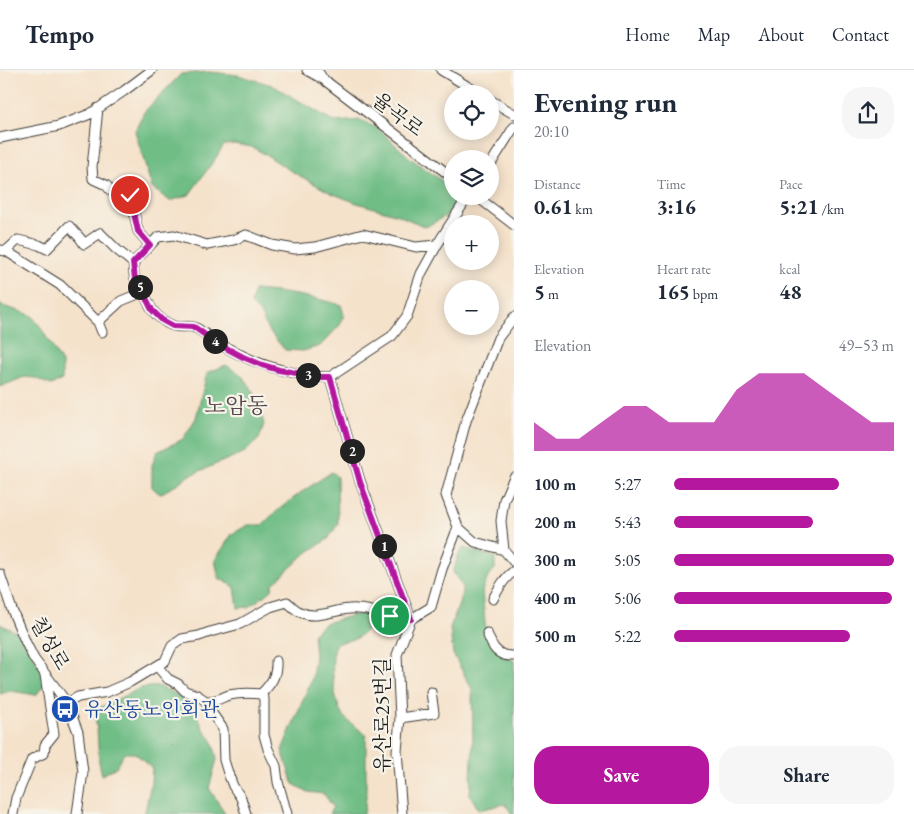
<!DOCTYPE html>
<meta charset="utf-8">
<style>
body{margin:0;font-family:"EB Garamond","Noto Serif KR",serif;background:#f6f6f7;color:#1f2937;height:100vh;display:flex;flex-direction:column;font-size:19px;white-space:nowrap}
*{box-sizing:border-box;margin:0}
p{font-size:16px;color:#747a83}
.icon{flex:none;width:28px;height:28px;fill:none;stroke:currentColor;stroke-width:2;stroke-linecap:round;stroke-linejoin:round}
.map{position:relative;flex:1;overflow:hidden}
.side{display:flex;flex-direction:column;background:#fff;width:400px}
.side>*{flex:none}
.tools{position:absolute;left:444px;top:15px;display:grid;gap:10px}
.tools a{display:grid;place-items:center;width:55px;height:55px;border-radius:50%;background:#fff;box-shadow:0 2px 12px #0003;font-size:25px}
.pin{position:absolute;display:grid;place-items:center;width:42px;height:42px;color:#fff;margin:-21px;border:2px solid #fff;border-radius:50%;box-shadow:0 1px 5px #0007}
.km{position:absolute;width:25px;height:25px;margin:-12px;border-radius:50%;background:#222;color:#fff;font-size:14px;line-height:25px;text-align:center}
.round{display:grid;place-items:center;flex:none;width:52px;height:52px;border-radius:20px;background:#f6f6f7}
.headline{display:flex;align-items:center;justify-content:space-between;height:85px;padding:0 20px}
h1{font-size:28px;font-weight:700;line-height:38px}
.metrics{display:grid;grid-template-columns:repeat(3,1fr);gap:8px;height:85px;padding:5px 20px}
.metrics div{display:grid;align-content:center}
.metrics b{font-size:21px;font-weight:700}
.metrics small{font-size:14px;font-weight:400}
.metrics p{font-size:14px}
.chart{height:140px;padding:10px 20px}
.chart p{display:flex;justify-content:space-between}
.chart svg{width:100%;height:90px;margin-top:5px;fill:#b5179e;opacity:.7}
.primary-button{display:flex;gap:10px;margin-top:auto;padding:10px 20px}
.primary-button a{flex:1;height:58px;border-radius:20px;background:#b5179e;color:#fff;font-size:20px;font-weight:700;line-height:58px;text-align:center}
.primary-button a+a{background:#f6f6f7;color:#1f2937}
ul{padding:0 20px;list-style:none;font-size:16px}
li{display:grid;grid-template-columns:80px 60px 1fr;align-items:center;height:38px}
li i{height:12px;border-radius:6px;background:#b5179e}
header{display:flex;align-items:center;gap:30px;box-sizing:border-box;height:70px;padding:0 25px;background:#fff;border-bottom:1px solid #e0e1e3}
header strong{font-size:24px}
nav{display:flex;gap:28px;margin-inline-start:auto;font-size:18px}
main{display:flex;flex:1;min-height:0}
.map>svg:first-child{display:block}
.forest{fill:#70bd86;stroke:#466c51}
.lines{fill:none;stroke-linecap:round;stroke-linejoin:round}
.minor-casing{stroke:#3d3a36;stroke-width:11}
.minor{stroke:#fff;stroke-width:9}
.route-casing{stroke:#fff;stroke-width:10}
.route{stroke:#b5179e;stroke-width:6}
.labels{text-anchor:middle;stroke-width:4.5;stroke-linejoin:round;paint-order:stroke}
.street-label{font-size:20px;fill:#1c1c1c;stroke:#f7f3e8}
.transit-label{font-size:20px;fill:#164399;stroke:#f7f3e8;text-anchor:start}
.quarter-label{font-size:22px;fill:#58464d;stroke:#f7f3e8}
</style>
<header>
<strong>Tempo</strong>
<nav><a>Home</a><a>Map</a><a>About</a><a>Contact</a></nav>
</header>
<main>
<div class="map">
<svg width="514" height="744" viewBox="0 0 514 744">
<rect width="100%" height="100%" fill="#f7f3e8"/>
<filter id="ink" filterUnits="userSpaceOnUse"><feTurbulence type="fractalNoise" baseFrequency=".02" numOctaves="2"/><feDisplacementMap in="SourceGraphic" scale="10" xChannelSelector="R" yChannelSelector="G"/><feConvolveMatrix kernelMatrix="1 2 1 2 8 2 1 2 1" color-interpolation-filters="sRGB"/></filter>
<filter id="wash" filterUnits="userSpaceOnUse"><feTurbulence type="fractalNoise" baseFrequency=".0096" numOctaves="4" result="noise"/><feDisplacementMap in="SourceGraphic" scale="20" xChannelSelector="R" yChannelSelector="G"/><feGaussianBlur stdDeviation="1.12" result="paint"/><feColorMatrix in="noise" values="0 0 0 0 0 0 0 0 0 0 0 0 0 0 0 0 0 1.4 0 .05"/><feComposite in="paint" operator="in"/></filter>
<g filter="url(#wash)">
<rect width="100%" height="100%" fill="#f5e2cb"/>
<path class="forest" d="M210,2L238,5L272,15L335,52L361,50L378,59L409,87L449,116L456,131L447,145L426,157L398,145L357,133L331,123L291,101L268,86L252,77L234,74L224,75L215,89L189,125L170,131L152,118L135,61L144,42L181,4Z
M254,220C283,222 313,227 341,235L344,245L340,255L320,276L303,281L285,280L268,260L260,243L251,234Z
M0,235L31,245L39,255L62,293V310L51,315L35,308L24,307L0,317Z
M226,295L240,304L250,316L257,331L264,354L259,369L245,382L188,406L174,416L160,424L152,417V395L157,382L183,369L196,348L207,303Z
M332,402L337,407L338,454L328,469L304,485L273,514L272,520L249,537L238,538L235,517L219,508L215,490L232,464L248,455H262C283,434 307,418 332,402Z
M463,478L495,487V499L489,505L482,521L486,563L494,577L514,591V744H511L510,741L505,734L479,740L470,725L473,675L472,619L453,584L450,558L459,534L463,517L453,502L458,486Z
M368,544L366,560L357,568L335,574C330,591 333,629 342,644C346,651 360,659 366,665V727L364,744H329L333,737L324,724L308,722L293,714L282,680L312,608L315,586L313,564L325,553L355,545Z
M0,554L22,565L44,605L45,614L36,625L11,621L0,624Z
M158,616L175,624L192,635L203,658L213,672L217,689L209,718L225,744H146L145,742L151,713L152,698L135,683H124L116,697L102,705L99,692L97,658L94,640L141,618Z"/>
</g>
<g filter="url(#ink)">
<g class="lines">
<defs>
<path id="minor" d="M307,0L323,9L317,0
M441,0L480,24
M323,9L452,107
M490,30L514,44
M98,38L92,97L93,109L106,115L111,121L130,125L138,161L150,175
M0,68L59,56L90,44L124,21L152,0
M490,95L514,57
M480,129L514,155
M0,180L6,181L60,215L98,252L102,262
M6,181L18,170L39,175L47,179L69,156L80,168L84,174L100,163L116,179L133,193
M514,247L498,268L466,351L446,425L458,457L475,472L504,480L514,492
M98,252L121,231L143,222
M330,307C287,306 248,292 212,269C207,266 202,261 196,258C190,255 181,258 174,256C173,256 169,254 167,253C151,243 150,236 143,221C141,216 136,213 135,208C133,203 134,197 133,193L158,167L174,165L207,175L233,170L246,165L272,175L295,179L315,177L363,164L416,177L437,175
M330,307L392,266L407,246L421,204L437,175L465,131
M504,480L501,451L504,430L514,407
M0,504L12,540L26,573L34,589L67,633L78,662L83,702L77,744
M493,529C499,518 504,508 514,501
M487,563C492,577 497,587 514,586
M157,596L168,609L178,614L185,621L197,625L206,631L209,639L223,659L224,690L228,703L233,716L241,728L246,744
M261,624C271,614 277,606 276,591
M206,631C216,632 220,628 229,625C239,623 250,623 261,624L264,629V665L268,679L276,696L278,712L287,744
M67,633L78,627L107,622L130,612L165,591L172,576L182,569L199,566L210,562L240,554L270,537L287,532C291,535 295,540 300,542C318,551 338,537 357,539C368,539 378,543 388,546C395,548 403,548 411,549L360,411L330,307
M400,648L434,643L431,622
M13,744L16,728L32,689L44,683L45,675L54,664L45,605
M402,744L397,681L400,648L397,585L411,549L431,537L442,499L458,457"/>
</defs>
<use href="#minor" class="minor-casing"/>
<use href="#minor" class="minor"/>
</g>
</g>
<g class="lines" filter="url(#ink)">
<defs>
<path id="route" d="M130,125L138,161L150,175L133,193L135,209L143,222L152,240L162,250L173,256L194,257L211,269L226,278L243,287L262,295L279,300L319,307H330L360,412L411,549L390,546"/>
</defs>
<use href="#route" class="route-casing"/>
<use href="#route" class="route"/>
</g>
<defs>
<symbol id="bus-disc" viewBox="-11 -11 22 22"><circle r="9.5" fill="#1a4fb4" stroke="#f7f3e8"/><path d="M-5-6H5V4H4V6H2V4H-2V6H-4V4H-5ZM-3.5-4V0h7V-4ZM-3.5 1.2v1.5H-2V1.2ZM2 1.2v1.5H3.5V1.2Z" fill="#fff"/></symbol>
</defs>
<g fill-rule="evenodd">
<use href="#bus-disc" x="49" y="623" width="32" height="32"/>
</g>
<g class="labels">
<g class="street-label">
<text transform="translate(398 44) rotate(37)" y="7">율곡로</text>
<text transform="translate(50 573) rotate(60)" y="7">칠성로</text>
<text transform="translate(382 645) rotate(-90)" y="7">유산로25번길</text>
</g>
<g class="transit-label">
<text x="84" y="646">유산동노인회관</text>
</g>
<g class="quarter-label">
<text x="236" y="343">노암동</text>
</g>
</g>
</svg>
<div class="tools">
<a><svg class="icon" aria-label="locate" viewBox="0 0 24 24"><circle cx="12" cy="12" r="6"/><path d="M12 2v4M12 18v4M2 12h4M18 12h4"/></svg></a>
<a><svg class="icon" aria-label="layers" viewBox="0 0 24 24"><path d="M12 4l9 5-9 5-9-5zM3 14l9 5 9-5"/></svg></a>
<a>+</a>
<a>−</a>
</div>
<div class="pin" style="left:390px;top:546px;background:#1e9e55"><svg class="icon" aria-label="arrive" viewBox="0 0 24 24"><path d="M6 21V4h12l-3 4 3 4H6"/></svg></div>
<div class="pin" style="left:130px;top:125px;background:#d93025"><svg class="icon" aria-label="check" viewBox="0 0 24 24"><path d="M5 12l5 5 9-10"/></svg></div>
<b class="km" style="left:384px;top:476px">1</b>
<b class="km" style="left:352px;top:381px">2</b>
<b class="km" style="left:308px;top:305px">3</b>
<b class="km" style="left:215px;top:271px">4</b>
<b class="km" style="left:140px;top:217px">5</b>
</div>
<section class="side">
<div class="headline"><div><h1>Evening run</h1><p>20:10</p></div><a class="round"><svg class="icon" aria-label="share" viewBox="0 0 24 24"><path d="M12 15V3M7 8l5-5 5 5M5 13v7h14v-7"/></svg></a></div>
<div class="metrics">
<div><p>Distance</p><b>0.61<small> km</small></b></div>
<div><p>Time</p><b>3:16</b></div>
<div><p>Pace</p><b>5:21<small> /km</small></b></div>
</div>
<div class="metrics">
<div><p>Elevation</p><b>5<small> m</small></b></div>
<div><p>Heart rate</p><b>165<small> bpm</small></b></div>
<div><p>kcal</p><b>48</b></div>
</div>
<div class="chart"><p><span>Elevation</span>49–53 m</p>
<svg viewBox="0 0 160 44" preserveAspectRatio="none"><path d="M0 44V30L10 38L20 38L30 30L40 22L50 22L60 30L70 30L80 30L90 14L100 6L110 6L120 6L130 14L140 22L150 30L160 30V44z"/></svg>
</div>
<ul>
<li><b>100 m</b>5:27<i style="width:75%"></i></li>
<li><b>200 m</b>5:43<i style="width:63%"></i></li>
<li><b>300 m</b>5:05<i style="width:100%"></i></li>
<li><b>400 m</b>5:06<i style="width:99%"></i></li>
<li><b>500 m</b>5:22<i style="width:80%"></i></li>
</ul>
<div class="primary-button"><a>Save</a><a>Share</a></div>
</section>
</main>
